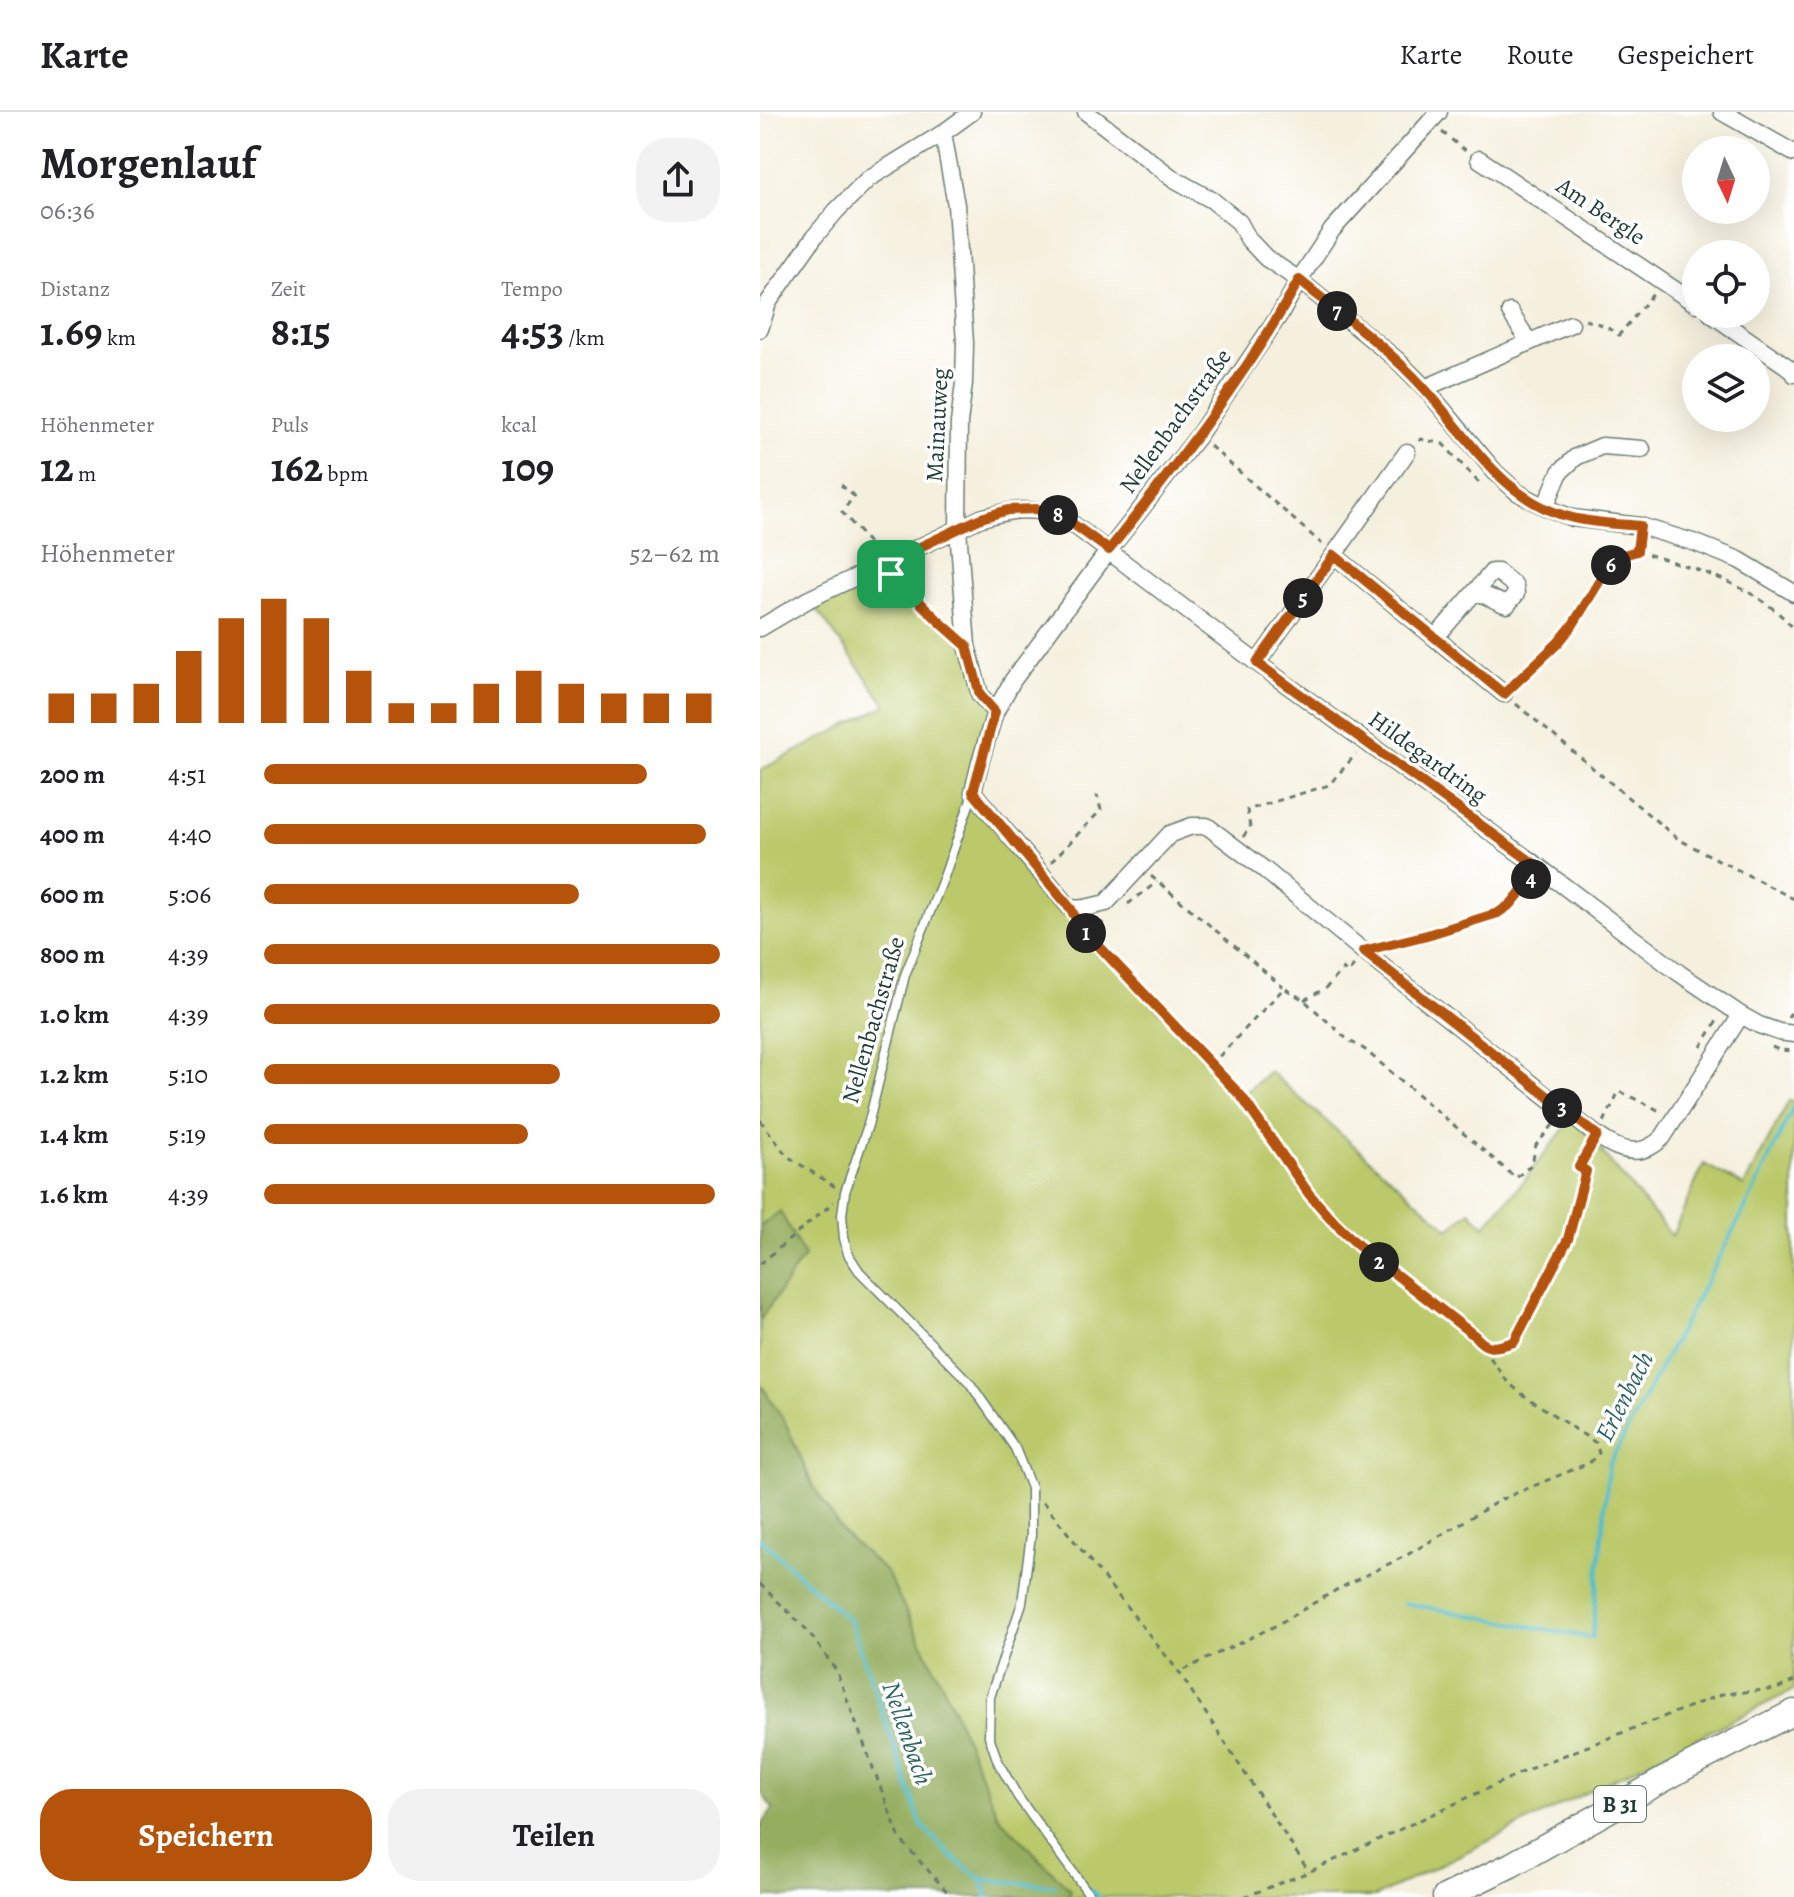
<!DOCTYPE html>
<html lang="de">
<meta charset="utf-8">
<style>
body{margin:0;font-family:Alegreya,serif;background:#f2f2f2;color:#202124;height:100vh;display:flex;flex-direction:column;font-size:30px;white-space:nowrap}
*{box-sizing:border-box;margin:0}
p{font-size:26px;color:#757577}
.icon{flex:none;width:44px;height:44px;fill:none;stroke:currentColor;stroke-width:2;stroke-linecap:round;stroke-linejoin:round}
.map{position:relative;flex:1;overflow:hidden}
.sheet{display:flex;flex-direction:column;background:#fff;width:760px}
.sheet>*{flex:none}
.needle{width:52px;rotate:176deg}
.controls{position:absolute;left:922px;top:24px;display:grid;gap:16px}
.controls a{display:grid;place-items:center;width:88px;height:88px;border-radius:50%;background:#fff;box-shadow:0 8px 32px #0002;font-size:40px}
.pin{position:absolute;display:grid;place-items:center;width:68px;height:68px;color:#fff;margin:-34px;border-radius:16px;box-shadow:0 4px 12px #0006}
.km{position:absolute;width:40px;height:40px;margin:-20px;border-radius:50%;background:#222;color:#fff;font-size:22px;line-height:40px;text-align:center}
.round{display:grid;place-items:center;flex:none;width:84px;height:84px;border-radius:32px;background:#f2f2f2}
.summary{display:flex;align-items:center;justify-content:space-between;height:136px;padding:0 40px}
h1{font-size:44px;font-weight:700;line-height:60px}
.stats{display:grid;grid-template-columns:repeat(3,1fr);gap:12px;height:136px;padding:8px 40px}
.stats div{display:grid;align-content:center}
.stats b{font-size:40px;font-weight:700}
.stats small{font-size:22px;font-weight:400}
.stats p{font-size:22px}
.chart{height:224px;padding:16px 40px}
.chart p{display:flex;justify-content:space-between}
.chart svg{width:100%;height:144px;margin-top:8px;stroke:#b45309;stroke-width:6}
.cta{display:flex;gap:16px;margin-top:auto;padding:16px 40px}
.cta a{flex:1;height:92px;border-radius:32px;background:#b45309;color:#fff;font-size:32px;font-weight:700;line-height:92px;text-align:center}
.cta a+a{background:#f2f2f2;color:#202124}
ul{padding:0 40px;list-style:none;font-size:26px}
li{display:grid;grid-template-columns:128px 96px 1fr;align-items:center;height:60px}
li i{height:20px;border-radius:10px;background:#b45309}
header{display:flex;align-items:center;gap:48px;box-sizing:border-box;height:112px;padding:0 40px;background:#fff;border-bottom:2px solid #e0e0e0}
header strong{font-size:38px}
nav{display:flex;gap:44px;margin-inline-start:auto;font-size:28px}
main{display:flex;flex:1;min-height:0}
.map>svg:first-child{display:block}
.green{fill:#bbc96b;stroke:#6d8350;stroke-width:2}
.forest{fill:#94ad5f;stroke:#5a754a;stroke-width:2}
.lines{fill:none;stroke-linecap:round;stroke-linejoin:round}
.stream{stroke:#51beca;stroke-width:4}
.service-casing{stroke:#6a7c70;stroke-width:11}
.minor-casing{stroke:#6a7c70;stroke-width:19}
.primary-casing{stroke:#6a7c70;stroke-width:27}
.path{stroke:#6a7c70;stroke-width:3;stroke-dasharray:6 6;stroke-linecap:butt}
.service{stroke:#fff;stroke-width:8}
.minor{stroke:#fff;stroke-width:16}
.primary{stroke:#fff;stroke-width:24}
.route-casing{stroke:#fff;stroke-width:16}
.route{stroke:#b45309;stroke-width:10}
.labels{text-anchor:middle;stroke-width:7;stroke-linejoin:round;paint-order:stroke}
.shield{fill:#fff;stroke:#627771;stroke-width:2}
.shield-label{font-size:22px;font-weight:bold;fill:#1f3d34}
.street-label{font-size:24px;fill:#1f3d34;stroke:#fff}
.water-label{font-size:26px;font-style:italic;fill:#2e6461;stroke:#fff}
</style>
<header>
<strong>Karte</strong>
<nav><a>Karte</a><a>Route</a><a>Gespeichert</a></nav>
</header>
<main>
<section class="sheet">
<div class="summary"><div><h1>Morgenlauf</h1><p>06:36</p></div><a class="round"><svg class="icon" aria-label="share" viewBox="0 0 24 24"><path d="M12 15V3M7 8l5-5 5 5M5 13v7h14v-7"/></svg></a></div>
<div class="stats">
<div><p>Distanz</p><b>1.69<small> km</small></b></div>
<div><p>Zeit</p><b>8:15</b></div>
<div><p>Tempo</p><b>4:53<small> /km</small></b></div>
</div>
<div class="stats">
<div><p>Höhenmeter</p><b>12<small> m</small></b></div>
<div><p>Puls</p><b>162<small> bpm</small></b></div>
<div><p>kcal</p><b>109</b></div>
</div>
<div class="chart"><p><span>Höhenmeter</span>52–62 m</p>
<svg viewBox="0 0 160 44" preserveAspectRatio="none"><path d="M5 44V35M15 44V35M25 44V32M35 44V22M45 44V12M55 44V6M65 44V12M75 44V28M85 44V38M95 44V38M105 44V32M115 44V28M125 44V32M135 44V35M145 44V35M155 44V35"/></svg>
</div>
<ul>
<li><b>200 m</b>4:51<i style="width:84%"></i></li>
<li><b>400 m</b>4:40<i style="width:97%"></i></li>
<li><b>600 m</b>5:06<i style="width:69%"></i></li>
<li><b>800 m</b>4:39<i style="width:100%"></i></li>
<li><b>1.0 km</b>4:39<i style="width:100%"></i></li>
<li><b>1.2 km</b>5:10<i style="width:65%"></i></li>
<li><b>1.4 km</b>5:19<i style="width:58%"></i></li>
<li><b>1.6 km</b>4:39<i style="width:99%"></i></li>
</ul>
<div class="cta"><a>Speichern</a><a>Teilen</a></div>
</section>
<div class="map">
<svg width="1034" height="1785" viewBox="0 0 1034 1785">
<rect width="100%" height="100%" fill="#fff"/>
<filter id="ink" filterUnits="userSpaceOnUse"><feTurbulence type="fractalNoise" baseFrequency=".0125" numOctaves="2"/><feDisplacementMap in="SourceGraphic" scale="16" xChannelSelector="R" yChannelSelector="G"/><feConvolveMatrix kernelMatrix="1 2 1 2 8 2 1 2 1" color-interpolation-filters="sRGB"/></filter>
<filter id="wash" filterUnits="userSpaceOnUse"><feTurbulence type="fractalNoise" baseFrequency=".006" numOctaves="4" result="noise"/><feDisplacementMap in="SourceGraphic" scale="32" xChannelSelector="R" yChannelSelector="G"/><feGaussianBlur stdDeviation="1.8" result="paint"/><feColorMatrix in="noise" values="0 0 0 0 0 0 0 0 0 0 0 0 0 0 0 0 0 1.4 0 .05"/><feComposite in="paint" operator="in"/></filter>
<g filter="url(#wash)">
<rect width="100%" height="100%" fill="#f5f0de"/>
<path class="green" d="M122,453L180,510L207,534L235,600L213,680L268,766L319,813L481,985L509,959L689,1117L710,1099L725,1114L762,1071L813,1005L912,1124L944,1052L984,1074L1029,989H1034V1578L615,1785H308L311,1779L238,1704L185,1578L127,1461L83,1421L53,1374L25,1310L0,1271V1208L44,1144L0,1115V658L126,593L49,487Z"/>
<path class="forest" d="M20,1099L44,1144L0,1208V1115Z
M0,1271L25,1310L53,1374L83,1421L127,1461L185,1578L238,1704L311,1779L308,1785H0V1716L13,1697L0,1679Z"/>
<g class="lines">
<path class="stream" d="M0,1427L91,1510L162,1714L193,1746L221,1767L295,1774
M644,1491L832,1526L849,1352L989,1089L1034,993
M221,1767L228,1785
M328,1776L339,1785"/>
</g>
</g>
<g filter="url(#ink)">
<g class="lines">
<defs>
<path id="service" d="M213,681L185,762L145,863L108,1013L85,1080L82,1103L84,1126L88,1142L99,1159L209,1270L255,1336L271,1376V1423L262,1491L230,1585L229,1624L238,1650L258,1685L331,1785"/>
<path id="minor" d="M326,0L414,67L452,88L479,110L489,128L506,146L539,168L636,247L665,276L735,360L757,380L785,395L812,406L880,414L936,431L979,448L1034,481
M679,0L572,118L539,168L522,199L438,324L349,438L253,568L235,600L220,651L213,680L311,797L325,796L346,791L410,722L432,714H447L505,758L603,839L813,1005C841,1026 872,1057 903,1025L981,903
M962,0L1034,41
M183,21L196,93L205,231L204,271L199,311L198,417L207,534L220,583L235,600
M719,47L936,192
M750,200L769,230
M951,202L1028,255L1034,262
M0,217L8,191L55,124L76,99L108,67L183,21L212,0
M665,276L811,212
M785,395L800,360L816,345L842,334L882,337
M574,443L675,526L732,460H738L755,474L756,482L747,493C735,489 727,483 715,480
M0,516L49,487L221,406C253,397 269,395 302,404L497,551L780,756L919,861L981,903L999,913L1019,920L1034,922
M675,526L744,582
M497,551L647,340"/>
<path id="primary" d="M685,1785L751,1753L928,1654L1034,1600"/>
</defs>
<use href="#service" class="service-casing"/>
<use href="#minor" class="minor-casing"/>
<use href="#primary" class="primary-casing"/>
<path class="path" d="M682,20L707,40
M825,208L843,213L859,223L894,181
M659,329L661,327L683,332L720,372L723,370
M450,334L562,432
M81,373L94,384L82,400L116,439
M877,439C932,456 995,471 1034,517
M134,464L192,520
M756,571L798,531L812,514L847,457L860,444L877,439L878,430
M756,592L918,727L1034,787
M483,725L490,715L487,698L569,673L596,642
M291,750L341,698L337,683
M391,764L523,875
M368,792L397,770
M319,813L482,985L549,1082L575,1111L599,1134L715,1224L746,1268L759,1280L836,1331L839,1341L829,1351L742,1387L647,1443L578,1477L513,1515L419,1560
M326,813L341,812L346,808
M620,834C651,827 728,812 750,793C758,786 764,777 770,769
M544,888L566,876L583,857L587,861L597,851
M1028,906L1034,895
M941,935L958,907
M1012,935L1019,938L1034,939
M451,953L524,876L544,888L588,928L604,937L756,1066L772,1052L776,1033L793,1013L799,1012
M0,1008L27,1044L77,1076
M844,1010L859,979L900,999
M0,1152L74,1090
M722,1233L732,1236L754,1230L808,1127L826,1059L819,1055L829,1037
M283,1390L419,1560L549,1760
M0,1472L48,1519L76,1558L140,1727L192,1785
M484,1785L549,1760L769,1657L962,1582L1017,1577L1034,1569"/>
<use href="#service" class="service"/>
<use href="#minor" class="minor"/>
<use href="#primary" class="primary"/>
</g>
</g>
<g class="lines" filter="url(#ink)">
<defs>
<path id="route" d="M539,168C582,203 627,235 664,276C709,325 743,390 813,406C834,411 858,412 880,414L877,439L860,444L847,457L812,514L798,531L744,582L574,443L497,551L780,756L751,792L738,801L667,823L603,839L837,1023L819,1055L826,1059L808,1127L754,1230C736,1235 728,1240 715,1224L599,1134L575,1111L549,1082L482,985L319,813L311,797L213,680L235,600L220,583L207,534L180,510L122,453L221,406L248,398L278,397L302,404L349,438C417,352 486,264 539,168Z"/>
</defs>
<use href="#route" class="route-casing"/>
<use href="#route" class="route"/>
</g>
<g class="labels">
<rect class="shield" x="834" y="1674" width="52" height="36" rx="6"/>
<g class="shield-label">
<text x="860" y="1700">B 31</text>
</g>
<g class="street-label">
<text transform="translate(841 99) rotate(34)" y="8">Am Bergle</text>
<text transform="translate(415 309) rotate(-54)" y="8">Nellenbachstraße</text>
<text transform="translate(177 313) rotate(-87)" y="8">Mainauweg</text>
<text transform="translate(668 645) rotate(36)" y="8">Hildegardring</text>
<text transform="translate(113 908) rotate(-74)" y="8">Nellenbachstraße</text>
</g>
<g class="water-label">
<text transform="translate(864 1284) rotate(-63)" y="9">Erlenbach</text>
<text transform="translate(148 1621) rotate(71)" y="9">Nellenbach</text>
</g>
</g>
</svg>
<div class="controls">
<a><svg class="needle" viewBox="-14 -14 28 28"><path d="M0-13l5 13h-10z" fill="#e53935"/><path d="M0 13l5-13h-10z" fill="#757577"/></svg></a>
<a><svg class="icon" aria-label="locate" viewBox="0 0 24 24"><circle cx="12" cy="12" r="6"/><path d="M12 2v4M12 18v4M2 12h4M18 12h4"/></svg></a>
<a><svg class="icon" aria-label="layers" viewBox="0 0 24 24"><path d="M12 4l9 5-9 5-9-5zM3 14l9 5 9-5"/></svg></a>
</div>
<div class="pin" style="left:131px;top:462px;background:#1e9e55"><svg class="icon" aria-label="arrive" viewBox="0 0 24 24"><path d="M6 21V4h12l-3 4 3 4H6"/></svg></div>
<b class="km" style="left:326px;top:821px">1</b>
<b class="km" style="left:619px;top:1150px">2</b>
<b class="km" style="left:802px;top:996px">3</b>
<b class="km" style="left:771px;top:767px">4</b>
<b class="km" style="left:543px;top:486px">5</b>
<b class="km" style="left:851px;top:453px">6</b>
<b class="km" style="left:577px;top:199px">7</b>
<b class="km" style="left:298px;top:403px">8</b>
</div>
</main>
